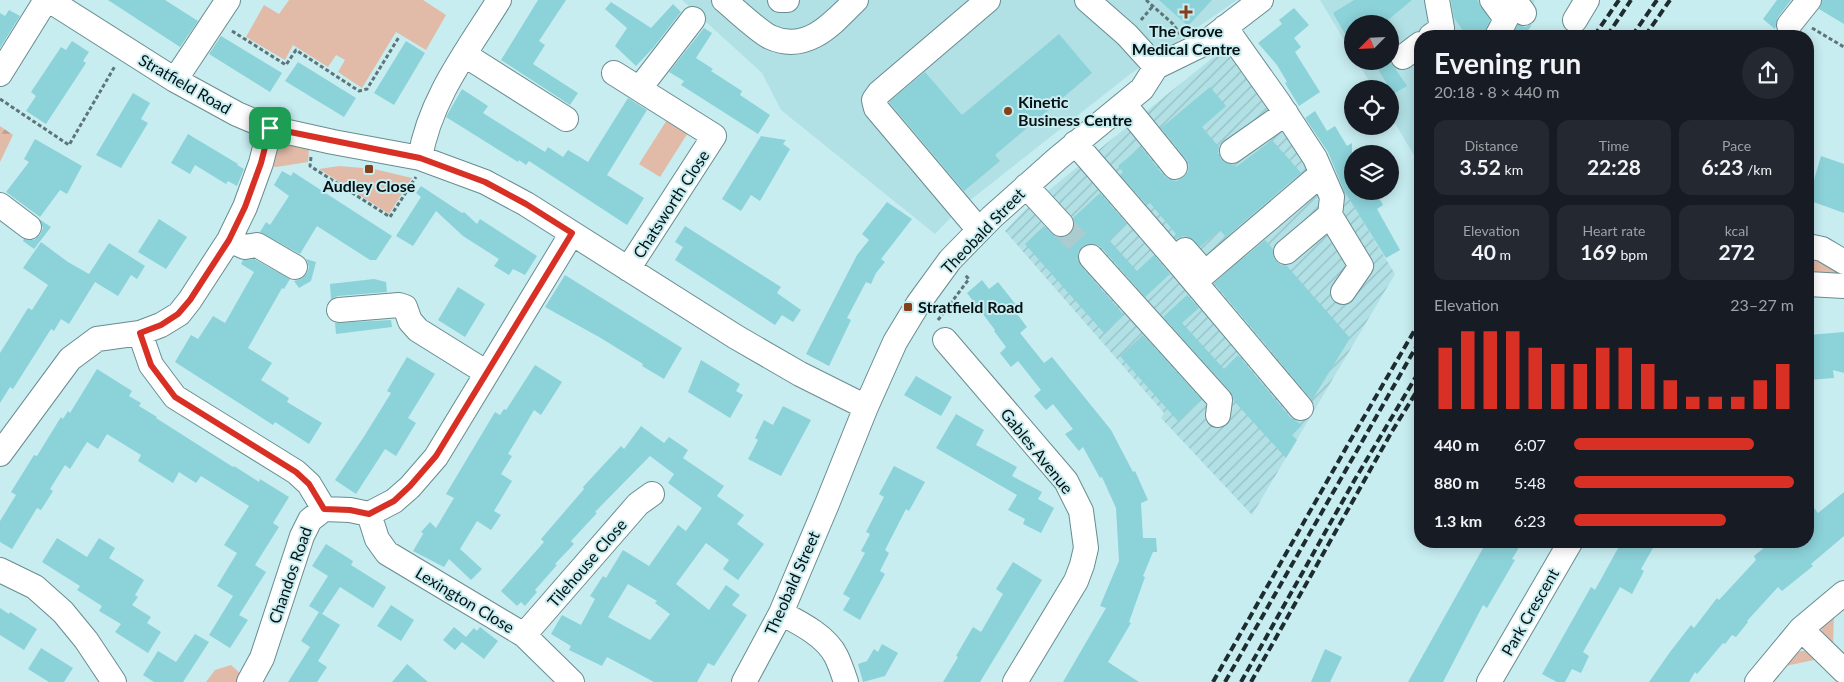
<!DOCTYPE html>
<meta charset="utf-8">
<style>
body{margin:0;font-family:Lato,sans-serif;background:#242831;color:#f1f3f6;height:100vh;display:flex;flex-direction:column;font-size:19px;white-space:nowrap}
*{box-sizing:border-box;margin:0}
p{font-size:16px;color:#9ea1a6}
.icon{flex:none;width:28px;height:28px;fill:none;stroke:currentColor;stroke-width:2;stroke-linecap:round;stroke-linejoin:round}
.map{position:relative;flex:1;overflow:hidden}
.side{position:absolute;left:1414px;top:30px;width:400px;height:518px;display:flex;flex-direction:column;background:#171b24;border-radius:20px;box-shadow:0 2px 12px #0003}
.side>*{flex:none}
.needle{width:32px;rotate:246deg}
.tools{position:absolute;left:1344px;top:15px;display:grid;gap:10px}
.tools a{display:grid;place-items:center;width:55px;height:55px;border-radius:50%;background:#171b24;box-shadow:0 2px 12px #0003;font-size:25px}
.pin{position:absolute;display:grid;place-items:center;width:42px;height:42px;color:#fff;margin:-21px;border-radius:10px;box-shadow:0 2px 8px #0006}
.round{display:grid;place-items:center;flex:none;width:52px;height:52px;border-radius:26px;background:#242831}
.overview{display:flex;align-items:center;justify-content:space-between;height:85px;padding:0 20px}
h1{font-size:28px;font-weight:700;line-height:38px}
.stats{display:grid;grid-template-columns:repeat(3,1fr);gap:8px;height:85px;padding:5px 20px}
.stats div{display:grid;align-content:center;border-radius:12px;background:#242831;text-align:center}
.stats b{font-size:21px;font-weight:700}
.stats small{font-size:14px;font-weight:400}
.stats p{font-size:14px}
.chart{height:140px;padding:10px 20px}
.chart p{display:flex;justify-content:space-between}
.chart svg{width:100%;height:90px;margin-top:5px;stroke:#d93025;stroke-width:6}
ul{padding:0 20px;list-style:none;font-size:16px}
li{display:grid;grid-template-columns:80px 60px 1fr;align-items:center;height:38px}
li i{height:12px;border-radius:6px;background:#d93025}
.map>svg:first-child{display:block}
.built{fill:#b1e0e5}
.industrial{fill:url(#industrial-furrows)}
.grass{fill:#e2baa8}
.forest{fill:url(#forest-firs)}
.building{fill:#8cd2d9;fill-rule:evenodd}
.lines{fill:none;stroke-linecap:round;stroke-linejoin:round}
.minor-tunnel{stroke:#aaccd0;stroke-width:24;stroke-dasharray:24 12;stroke-linecap:butt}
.minor-casing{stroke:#698c8f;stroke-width:26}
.path{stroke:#5d7578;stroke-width:3;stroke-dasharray:4 2.5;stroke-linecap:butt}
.minor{stroke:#fff;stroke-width:24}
.rail{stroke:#1d2c2e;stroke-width:4;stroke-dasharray:8 4;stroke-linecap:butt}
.route-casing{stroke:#fff;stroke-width:10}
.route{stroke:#d93025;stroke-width:6}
.poi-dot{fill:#853f1a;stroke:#c7edf1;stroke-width:2}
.labels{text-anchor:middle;stroke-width:4;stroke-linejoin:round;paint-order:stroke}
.poi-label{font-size:16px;font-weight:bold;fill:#051113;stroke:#c7edf1}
.street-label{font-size:16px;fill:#051113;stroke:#c7edf1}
</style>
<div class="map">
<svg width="1844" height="682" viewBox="0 0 1844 682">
<defs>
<pattern id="industrial-furrows" width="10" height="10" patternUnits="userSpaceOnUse" patternTransform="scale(1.25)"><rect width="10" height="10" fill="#b1e0e5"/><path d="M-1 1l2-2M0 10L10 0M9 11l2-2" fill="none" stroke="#97bfc4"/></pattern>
<pattern id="forest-firs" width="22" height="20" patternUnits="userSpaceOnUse" patternTransform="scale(1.25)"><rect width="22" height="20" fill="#e2baa8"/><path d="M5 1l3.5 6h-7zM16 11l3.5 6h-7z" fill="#c09f90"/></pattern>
</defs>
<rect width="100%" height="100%" fill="#c7edf1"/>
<path class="built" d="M682,0H1237L1129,75L959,209L935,234L781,110L762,73Z
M1320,0H1535L1519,36H1420V165L1390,115V89H1374L1357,61H1390V24H1352V53Z"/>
<path class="industrial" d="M1242,34L1268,66L1395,274L1252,515L1161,418L1164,413L1005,231L1028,207Z"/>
<path class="grass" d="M289,0H423L446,15L426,50L396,32L362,88L338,72L345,60L336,55L328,67L293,45L285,60L246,37L264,5L279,14Z
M670,115L691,128L660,177L639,164Z
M292,144L309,149L308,162L276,167L268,165C274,153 278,145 292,144Z
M339,166L374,169L412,178L389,214L319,169Z
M1808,251L1844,269V277H1808Z
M1834,609L1833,650C1817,631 1818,627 1834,609Z
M1802,651H1808L1819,659L1785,666L1794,653Z
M231,665L243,676L239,682H206L215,670Z"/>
<path class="forest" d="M0,126L13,135L0,162Z"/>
<path class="building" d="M108,0H165L198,21L180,47Z
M538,0H566L539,41L545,45L533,64L578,93L570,105L501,60Z
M1159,0H1212L1188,26Z
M1354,0H1412L1383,24H1352V46L1333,13Z
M1451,0H1477L1490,20L1483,36H1467L1454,18Z
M1777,0H1791L1778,17L1775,29L1763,19Z
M1822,0H1844V24L1819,9Z
M611,2L651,28L673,4L681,12L653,48L636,66L615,46L627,28L605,9Z
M1294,8L1309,25L1294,38L1301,47L1295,52L1320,92L1299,106L1285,83L1287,82L1277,65L1258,43L1282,24L1279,20Z
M9,10L20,16L0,48V13L5,16Z
M1532,24L1525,36H1512L1518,25L1525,27Z
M704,28L712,33L696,58L713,69L711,71L742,91L740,95L770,115L758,134L681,85L684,81L669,72Z
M1059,34L1092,73L995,155L1000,161L964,191L889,102L925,72L962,115Z
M221,36L282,73L270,92L209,54Z
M72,41L89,52L83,61L86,63L46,124L26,111L36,96L31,92L61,47L66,50Z
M406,41L425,53L394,105L374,93Z
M1373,61H1390L1407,86L1393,94Z
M298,62L356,98L344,117L285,81Z
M1210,87L1226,106L1202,127L1219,147L1218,153L1221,159L1226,163L1234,165L1236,167L1272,140L1301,173L1226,237L1220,230L1200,247L1189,237L1183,236L1176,239L1174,236L1176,234L1150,203L1147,205L1120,175L1123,172L1118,166L1141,147L1164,176L1170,180L1177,181L1184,177L1188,172L1189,165L1186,159L1161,128Z
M462,89L488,106L483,113L545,152L548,147L563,157L568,150L588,162L628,98L647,110L607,175L644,198L627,225L529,161L526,165L519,160L518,162L446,117Z
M133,93L150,103L141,119L148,123L121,168L96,155Z
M1315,111L1327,131L1335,126L1347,146L1352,143V191H1375L1383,205L1377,209L1400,250L1386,258L1344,191L1328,152L1305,118Z
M188,134L238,164L237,165L244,169L237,186L228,181L226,184L195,165L190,174L171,163Z
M761,136L786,140L783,144L790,149L760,201L751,195L741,211L722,199Z
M35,139L82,166L67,194L60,190L40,217L6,192L29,162L24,159Z
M1821,156L1844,164V213L1808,200Z
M282,171L291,176L293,172L392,236L376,260H370L317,226L300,254L260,232L266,222L270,225L289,196L274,185Z
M421,186L462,213L464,212L477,224L480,219L537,256L525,275L513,269L509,275L494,266L499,259L463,236L436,211L413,246L396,236L421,197L416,193Z
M1100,193L1127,224L1109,240L1137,271L1154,255L1170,274L1145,297L1101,247L1095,244H1088L1082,247L1078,253V260L1081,266L1124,315L1104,333L1025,244L1044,226L1056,237H1064L1070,234L1074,228L1073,218Z
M887,202L912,219L881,259L885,262L876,273L871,284L866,282L847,318L851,320L829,366L806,354L857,255L869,240L862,234Z
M39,219L51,227L34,249L23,241L24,239L34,240L40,235L43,228Z
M159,219L187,237L166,269L138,252Z
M685,226L781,287L777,293L801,310L793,322L782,315L775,325L675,260L683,247L675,242Z
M1265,240L1273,249V255L1276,261L1281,265L1287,266L1350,338L1312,400L1214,283Z
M41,242L68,262L89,274L109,243L145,266L137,279L131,275L118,296L95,282L69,324L61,319L54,331L51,329L13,389L10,387L0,403V353L28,308L32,310L48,285L23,268Z
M254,259L290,279L284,289L282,288L248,348L272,363L261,380L289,398L287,402L322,423L309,444L275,422L273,425L175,362L191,335L198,339L213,316L225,323L254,272L241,264L243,260Z
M306,259L316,262L311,281L299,288L294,281L301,279L307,273L309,267Z
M565,275L682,348L664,379L642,366L643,364L599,337L545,307Z
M374,279L386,282L387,292L338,296L331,299L330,284Z
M982,280L989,289L998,282L1017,306L1013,309L1027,327L1020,333L1044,363L1052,357L1111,430L1133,472L1135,471L1148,500L1141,503L1143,538H1156L1157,552H1153L1143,576L1145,577L1129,622L1131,623L1108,662L1139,682H1063L1106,608L1100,606L1119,561L1116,508L1102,477L1100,478L1083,447L1079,451L1065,434L1073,429L1053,404L1046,410L1034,396L1041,390L1018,361L1011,367L1000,353L1006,347L994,331L995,330L967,293Z
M458,287L485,304L465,337L438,320Z
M1187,295L1199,308L1182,323L1224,369L1238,355L1290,417L1302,425L1292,435L1297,440L1286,458L1234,401L1230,391L1163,317Z
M391,320L392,327L336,334L335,323Z
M1844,332V373L1833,370L1834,378L1808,380V335Z
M1143,335L1202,400L1178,421L1120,356Z
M407,357L435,374L408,418L416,423L396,456L385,449L356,494L335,480L365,435L391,393L387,391Z
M701,360L740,384L736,391L743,395L730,418L688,392Z
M535,365L562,382L541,415L534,410L508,454L512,456L501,474L512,481L494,511L501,515L491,530L477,521L460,549L482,569L471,580L449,559L444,567L413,551L423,534L425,535L421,532L430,522L436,528L454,498L446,494L495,412L500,415L504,409L506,410Z
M97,369L132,391L129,396L141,403L139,406L157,417L156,418L233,467L234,466L259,482L260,479L289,497L273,523L279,527L255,565L266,572L239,615L248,620L230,648L209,635L233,596L217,586L237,553L224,545L249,506L201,476L196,483L179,472L173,483L138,461L141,455L107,434L98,449L87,442L70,469L65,465L50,489L53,491L41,510L37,508L12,549L0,542V521L16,495L11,492L34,455L37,456L61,417L63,419L68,411L70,413Z
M916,376L952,397L941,416L904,395Z
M783,406L811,420L781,476L748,459L758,440L755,438L764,420L773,425Z
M956,414L984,430L976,445L1017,467L1012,476L1042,492L1038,499L1054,508L1041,533L1023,524L1025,519L1008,510L1017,495L936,448Z
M641,426L664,443L669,437L688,450L683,458L724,486L717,496L744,515L737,524L764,544L738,580L723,569L729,560L706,543L676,584L709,610L726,585L740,595L732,605L747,615L714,666L708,663L697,682H654L607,657L602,666L569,650L571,646L551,634L562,615L581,625L595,599L590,596L603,576L606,578L623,550L649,566L678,525L686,531L702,508L668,483L674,474L650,456L595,512L597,513L571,541L574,544L555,564L557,565L535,590L537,592L525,606L521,602L517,606L501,591L544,542L541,539L584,489L583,487L621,446L624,449ZM628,584L657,601L655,603L670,614L650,640L608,617Z
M894,466L925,482L909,511L906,509L885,550L889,553L880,571L885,574L860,620L843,610L850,598L843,594L865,553L861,551L870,534L866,532L884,497L879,494Z
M1844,492V536L1811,564L1813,566L1782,591L1778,587L1747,621L1748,622L1736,637L1732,635L1725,644L1723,643L1697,674L1695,672L1689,682H1649L1670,652L1691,625L1694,628L1717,598L1719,600L1756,560L1754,556L1772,541H1808V500L1818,513Z
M57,538L87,557L99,538L115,548L109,558L144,580L135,595L138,597L132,605L151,617L147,623L161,632L148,653L115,632L121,624L99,611L102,606L77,590L80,586L42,562Z
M1487,541H1523L1512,559L1515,560L1487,608L1483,605L1443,682H1408Z
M1622,541H1657L1641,569L1644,571L1632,594L1620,587L1583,652L1589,656L1581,673L1572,669L1565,682H1557L1542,674L1591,587L1595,590Z
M326,544L353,561L351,565L386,587L373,608L340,587L322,614L309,606L328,576L312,566Z
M1013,562L1042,580L980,682H943L958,657L956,656L973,627L981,632L1003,594L996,589Z
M391,605L414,620L401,641L377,626Z
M0,608L9,614L10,612L37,629L24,650L0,635Z
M319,612L340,625L318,661L327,667L317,682H288L310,647L301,641Z
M454,627L466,637L474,628L477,631L480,627L498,641L484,659L462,642L455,650L443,640Z
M195,634L209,642L183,682H154L143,675L158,651L176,662Z
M882,644L898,653L885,676L863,682L858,664L867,661L874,649L878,652Z
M41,648L73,668L64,682H49L28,669Z
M1325,649L1342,657L1330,682H1311Z
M407,664L428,682H392Z"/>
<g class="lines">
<path class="minor-tunnel" d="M1061,224L1091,257"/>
<defs>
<path id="minor" d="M49,0L175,80L237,114L270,128L333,142L420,158L485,182L526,204L736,337L800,374L866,407
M724,0C735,9 758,31 770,37C807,54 833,23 856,0
M780,0H787
M1087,0L1127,35L1156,67
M1492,0L1506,19L1497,36
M1514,0L1524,13
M1575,20L1587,0
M1789,25L1809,0
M1225,27L1279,103L1315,158L1332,197L1330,215L1361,266L1343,292
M1431,36L1442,28L1437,0
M465,55L566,119
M1403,57L1420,44
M614,73L714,136L628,269
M0,74L46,0
M175,80L228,0
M639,89L693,19
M1124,104L1175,167
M1075,143L1177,261L1301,408
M1232,151L1286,113
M420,158C430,98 468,50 499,0
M1026,186L1061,224
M0,205L29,227
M979,230L876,108L874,100L879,93L988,0
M229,240L245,247L257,245L295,267
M1808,246L1822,249L1844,262
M1185,250L1205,273L1313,181L1323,176
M1286,252L1330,215
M1091,257L1220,400L1218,415
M1808,284L1844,286
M339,310L399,305L405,307L410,321L418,330L487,373
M140,333L151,365L175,397L296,472L309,484L324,509
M945,340L1066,481L1081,511L1086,548L1082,565L1076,581L1015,682
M0,454L70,359L97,339L140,333L161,325L179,314L190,300L229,240L245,207L261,163L270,128
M324,509L350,510L369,514L377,539L387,553L524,635L572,682
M369,514L394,501L410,487L436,457L572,233
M0,570L35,587L63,612L86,640L114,682
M781,613C800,623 826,636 836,656C840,664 843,673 846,682
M1801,629L1844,671
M524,635L638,504L652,494
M249,682L262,658L302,536L310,520L324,509
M744,682L781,613L827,504L866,407L895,342L918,304L950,260L992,217L1057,159L1142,89L1156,67L1205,43L1261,0
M1489,682L1571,541
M1757,682L1801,629L1844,593"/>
</defs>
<use href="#minor" class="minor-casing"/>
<path class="path" d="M1146,0L1172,23L1180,34
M1141,20L1153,6
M1812,28L1844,47
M232,31L286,65L296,50L359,91L367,89L399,37
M0,99L69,145L115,66
M311,157L310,166L390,217L416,177
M938,320L969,279L964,274"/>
<use href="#minor" class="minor"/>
<path class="rail" d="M1594,36L1619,0
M1607,36L1631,0
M1632,36L1657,0
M1645,36L1670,0
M1213,682L1350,441L1420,321
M1225,682L1420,340
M1241,682L1354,481L1420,370
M1251,682L1391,433L1420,386"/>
</g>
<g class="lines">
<defs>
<path id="route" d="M270,128L420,158L485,182L526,204L572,233L436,456L410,486L394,501L369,514L350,510L324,509L309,484L296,472L175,397L151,365L140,333L161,325L178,314L190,300L229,240L245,207L261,163Z"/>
</defs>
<use href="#route" class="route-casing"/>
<use href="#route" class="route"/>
</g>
<g class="poi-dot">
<path d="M1183.5 4.5h5v5h5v5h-5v5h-5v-5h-5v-5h5z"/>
<circle cx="1008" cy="111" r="5"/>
<rect x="364" y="164" width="10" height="10" rx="2.5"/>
<rect x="903" y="302" width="10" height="10" rx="2.5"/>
</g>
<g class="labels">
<g class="poi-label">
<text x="1186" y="37">The Grove<tspan x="1186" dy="18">Medical Centre</tspan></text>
<text x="1018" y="108" text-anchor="start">Kinetic<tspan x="1018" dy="18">Business Centre</tspan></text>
<text x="369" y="192">Audley Close</text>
<text x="918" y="313" text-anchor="start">Stratfield Road</text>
</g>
<g class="street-label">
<text transform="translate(185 84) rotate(30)" y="6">Stratfield Road</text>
<text transform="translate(671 204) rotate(-57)" y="6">Chatsworth Close</text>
<text transform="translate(983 231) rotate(-46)" y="6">Theobald Street</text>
<text transform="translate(1037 451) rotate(51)" y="6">Gables Avenue</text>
<text transform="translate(587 563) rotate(-49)" y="6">Tilehouse Close</text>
<text transform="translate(290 575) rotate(-71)" y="6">Chandos Road</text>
<text transform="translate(792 583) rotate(-66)" y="6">Theobald Street</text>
<text transform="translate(465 600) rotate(31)" y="6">Lexington Close</text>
<text transform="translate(1530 612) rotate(-60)" y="6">Park Crescent</text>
</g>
</g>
</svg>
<div class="tools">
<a><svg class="needle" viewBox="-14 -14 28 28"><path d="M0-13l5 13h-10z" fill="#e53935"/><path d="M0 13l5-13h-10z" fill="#9ea1a6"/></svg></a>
<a><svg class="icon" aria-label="locate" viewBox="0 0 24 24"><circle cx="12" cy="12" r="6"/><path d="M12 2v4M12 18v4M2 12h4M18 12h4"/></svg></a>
<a><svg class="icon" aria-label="layers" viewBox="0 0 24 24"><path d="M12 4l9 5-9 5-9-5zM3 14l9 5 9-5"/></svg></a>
</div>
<div class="pin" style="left:270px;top:128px;background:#1e9e55"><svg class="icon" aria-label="arrive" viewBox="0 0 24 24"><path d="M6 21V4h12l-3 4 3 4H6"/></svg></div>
<section class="side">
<div class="overview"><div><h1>Evening run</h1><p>20:18 · 8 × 440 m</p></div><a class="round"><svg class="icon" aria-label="share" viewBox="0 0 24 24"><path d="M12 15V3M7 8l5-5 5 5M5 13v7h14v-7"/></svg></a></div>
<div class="stats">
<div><p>Distance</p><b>3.52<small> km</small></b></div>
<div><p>Time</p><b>22:28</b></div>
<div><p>Pace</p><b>6:23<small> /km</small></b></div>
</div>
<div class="stats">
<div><p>Elevation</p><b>40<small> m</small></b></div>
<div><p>Heart rate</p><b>169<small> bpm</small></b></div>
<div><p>kcal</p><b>272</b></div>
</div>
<div class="chart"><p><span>Elevation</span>23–27 m</p>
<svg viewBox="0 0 160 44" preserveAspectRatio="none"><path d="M5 44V14M15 44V6M25 44V6M35 44V6M45 44V14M55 44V22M65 44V22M75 44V14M85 44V14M95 44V22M105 44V30M115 44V38M125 44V38M135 44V38M145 44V30M155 44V22"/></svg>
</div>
<ul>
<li><b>440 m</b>6:07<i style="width:82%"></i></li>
<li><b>880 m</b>5:48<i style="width:100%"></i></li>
<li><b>1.3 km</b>6:23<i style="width:69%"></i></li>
</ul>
</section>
</div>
